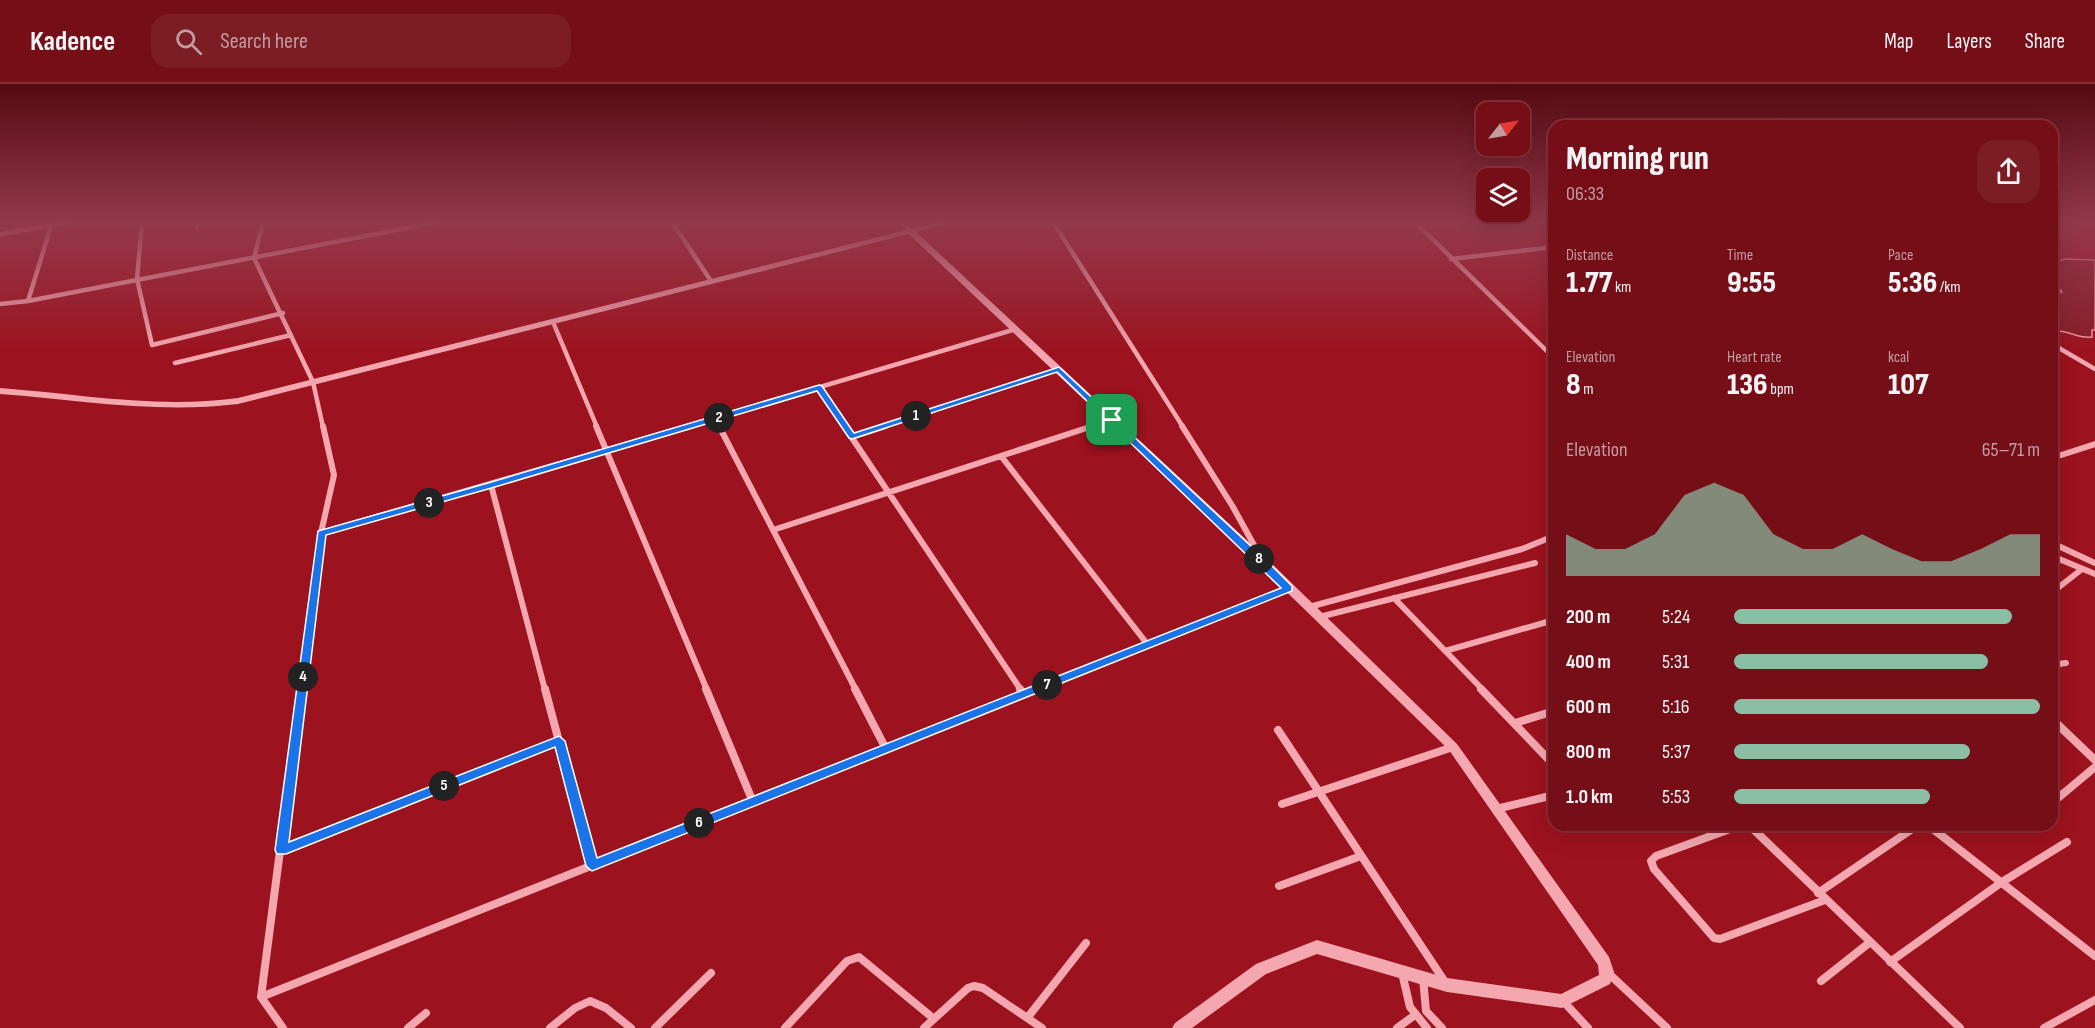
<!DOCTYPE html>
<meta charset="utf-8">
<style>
body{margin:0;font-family:"Sofia Sans Condensed",sans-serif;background:#7c1c23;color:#f1f3f6;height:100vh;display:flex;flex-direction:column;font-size:22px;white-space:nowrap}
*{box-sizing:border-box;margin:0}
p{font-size:20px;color:#c29ca1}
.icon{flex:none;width:33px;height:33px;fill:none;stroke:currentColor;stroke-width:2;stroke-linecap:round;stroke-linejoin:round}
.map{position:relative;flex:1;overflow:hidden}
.side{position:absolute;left:1548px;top:36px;width:510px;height:711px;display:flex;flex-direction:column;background:#750e16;border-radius:18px;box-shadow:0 6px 24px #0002,0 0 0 2px #862e35}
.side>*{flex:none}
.needle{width:39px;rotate:59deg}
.controls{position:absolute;left:1476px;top:18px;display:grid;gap:12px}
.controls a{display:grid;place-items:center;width:54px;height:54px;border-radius:12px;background:#750e16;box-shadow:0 6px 24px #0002,0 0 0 2px #862e35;font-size:30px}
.pin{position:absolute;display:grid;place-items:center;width:51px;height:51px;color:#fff;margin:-26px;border-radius:12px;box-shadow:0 3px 9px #0006}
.km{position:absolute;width:30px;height:30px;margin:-15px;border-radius:50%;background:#222;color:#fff;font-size:16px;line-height:30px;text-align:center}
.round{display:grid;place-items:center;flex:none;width:63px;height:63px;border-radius:18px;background:#7c1c23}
.headline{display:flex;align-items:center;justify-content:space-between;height:102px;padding:0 18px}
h1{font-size:33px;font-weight:800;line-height:45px}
.metrics{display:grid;grid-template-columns:repeat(3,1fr);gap:9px;height:102px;padding:6px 18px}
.metrics div{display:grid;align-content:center}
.metrics b{font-size:30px;font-weight:800}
.metrics small{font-size:16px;font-weight:400}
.metrics p{font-size:16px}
.chart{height:168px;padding:12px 18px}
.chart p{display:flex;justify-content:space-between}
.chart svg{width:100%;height:108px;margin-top:6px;fill:#8abfa5;opacity:.7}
ul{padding:0 18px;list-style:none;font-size:20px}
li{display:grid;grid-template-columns:96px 72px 1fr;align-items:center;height:45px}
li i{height:15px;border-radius:8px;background:#8abfa5}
header{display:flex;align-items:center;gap:36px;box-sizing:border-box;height:84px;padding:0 30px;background:#750e16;border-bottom:2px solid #862e35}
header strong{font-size:28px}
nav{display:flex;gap:33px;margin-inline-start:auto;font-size:21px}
.search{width:420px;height:54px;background:#7c1c23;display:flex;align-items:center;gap:15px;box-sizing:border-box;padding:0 21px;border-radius:18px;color:#c29ca1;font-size:22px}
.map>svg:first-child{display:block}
.water{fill:#851c25;stroke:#f799a4;stroke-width:1.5}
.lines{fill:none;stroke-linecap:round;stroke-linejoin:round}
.minor-far2{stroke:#f4a7af;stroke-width:4.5}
.minor-far1{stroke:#f4a7af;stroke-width:6}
.minor{stroke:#f4a7af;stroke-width:8}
.tertiary{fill:#f4a7af;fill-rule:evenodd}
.route{fill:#1a73e8;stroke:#fff;stroke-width:1.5;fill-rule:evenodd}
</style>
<header>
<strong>Kadence</strong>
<div class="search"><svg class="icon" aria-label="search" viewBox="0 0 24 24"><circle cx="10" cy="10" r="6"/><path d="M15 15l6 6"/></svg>Search here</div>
<nav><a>Map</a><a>Layers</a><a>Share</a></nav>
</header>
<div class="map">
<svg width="2095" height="944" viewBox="0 0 2095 944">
<rect width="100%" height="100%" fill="#9c121e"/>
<path class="water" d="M2065,175L2095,176V246H2092V253C2078,255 2066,245 2052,247V212L2062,208L2052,195V179Z"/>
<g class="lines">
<path class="minor-far2" d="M142,138L137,195L152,261L283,229
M263,138L254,174L313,298L323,343
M672,138L711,197
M1053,138L1183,343
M1415,138L1554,274
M197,143L198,138
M0,150L73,138
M1451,175L1554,163
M28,217L51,142
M0,220L28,217L438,138
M553,238L597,343
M2052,260L2095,285
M175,279L291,251
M819,304L845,343
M716,335L720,343
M685,343L1016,245
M882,343L1059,285
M1089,343L1111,336"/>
<path class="minor-far1" d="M596,342L707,606
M719,342L856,606
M844,342L1021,606
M1182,342L1233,423L1260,472
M852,353L886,342
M1001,372L1148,561
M2052,374L2095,360
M491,401L545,606
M773,446L1093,342
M321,449L690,342
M2052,459L2095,479
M2052,472L2095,490
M2054,507L2082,485
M1394,514L1483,606
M1309,523L1522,465L1554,452
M1319,533L1535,479
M1445,567L1554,536
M2052,581L2066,579
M301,606L321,449L334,391L323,342
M1033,606L1288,505"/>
<path class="minor" d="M545,605L592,782
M706,605L753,718
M855,605L886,665
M1020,605L1023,610
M1481,605L1554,681
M2052,635L2095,676
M1515,639L1554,627
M1278,646L1445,898
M2052,719L2095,683
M1282,720L1453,663
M1496,725L1554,711
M1741,741L1656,772L1651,777L1654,785L1714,854L1720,855L1825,816
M1749,741L1960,944
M1928,741L2095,872
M281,766L559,657
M1279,802L1361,772
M1818,809L1918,741
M1890,878L2002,798L2067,758
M1607,888L1667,944
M1402,889L1410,923L1427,944
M1423,894L1426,927L1442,944
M1821,897L1869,859
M261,913L1036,605
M1563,917L1588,944
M1028,933L1086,859
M283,944L261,913L301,605
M408,944L426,929
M550,944L575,924L590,917L606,924L631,944
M655,944L711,889
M785,944L847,877L859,873L933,934
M924,944L968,904L974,902L983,904L1042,944
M1397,944L1415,931
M2044,944L2095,916"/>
<path class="tertiary" d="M898,138H905L912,145L939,138H950V140L916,148L1269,477L1457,660L1609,873L1614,888L1610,900L1562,924L1447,908L1317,870L1266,890L1192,944H1172L1175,939L1256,880L1317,856L1447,894L1561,910L1599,891L1598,881L1449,666L1261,483L909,150L238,320C156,330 81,316 0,310V304C81,310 156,325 238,314L906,146Z"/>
</g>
<linearGradient id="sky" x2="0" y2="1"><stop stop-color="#560a10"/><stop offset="0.51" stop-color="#93394c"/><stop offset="1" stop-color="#93394c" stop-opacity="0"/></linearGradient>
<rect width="2095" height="270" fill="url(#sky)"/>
<path class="route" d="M1059,283L1268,478L1292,502V507L592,787L586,782L555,663L286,770H277L275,766L318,447L488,399L819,301L822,302L854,349ZM1057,288L1281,504L597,774L565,657L559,652L289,758L326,451L495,403L817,307L849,354L852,355Z"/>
</svg>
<div class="controls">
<a><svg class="needle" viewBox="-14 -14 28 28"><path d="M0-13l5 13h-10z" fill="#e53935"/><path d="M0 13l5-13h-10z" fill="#c29ca1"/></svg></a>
<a><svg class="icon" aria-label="layers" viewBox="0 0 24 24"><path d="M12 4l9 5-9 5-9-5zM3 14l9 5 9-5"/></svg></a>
</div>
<div class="pin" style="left:1112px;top:336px;background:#1e9e55"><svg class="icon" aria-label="arrive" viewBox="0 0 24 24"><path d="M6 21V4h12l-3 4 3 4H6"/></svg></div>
<b class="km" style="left:916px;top:332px">1</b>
<b class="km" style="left:719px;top:334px">2</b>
<b class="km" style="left:429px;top:419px">3</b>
<b class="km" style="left:303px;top:593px">4</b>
<b class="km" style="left:444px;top:702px">5</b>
<b class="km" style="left:699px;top:739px">6</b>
<b class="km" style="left:1047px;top:601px">7</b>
<b class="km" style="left:1259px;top:475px">8</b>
<section class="side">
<div class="headline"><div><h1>Morning run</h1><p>06:33</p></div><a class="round"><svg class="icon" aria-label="share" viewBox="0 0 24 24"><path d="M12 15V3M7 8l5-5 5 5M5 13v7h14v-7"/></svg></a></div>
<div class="metrics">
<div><p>Distance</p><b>1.77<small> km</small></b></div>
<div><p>Time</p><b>9:55</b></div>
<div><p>Pace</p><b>5:36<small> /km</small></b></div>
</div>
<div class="metrics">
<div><p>Elevation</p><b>8<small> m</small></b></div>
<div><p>Heart rate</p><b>136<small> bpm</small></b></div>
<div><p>kcal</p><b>107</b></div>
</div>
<div class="chart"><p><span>Elevation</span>65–71 m</p>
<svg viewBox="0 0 160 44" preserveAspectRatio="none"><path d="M0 44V27L10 33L20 33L30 27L40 11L50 6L60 11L70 27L80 33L90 33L100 27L110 33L120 38L130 38L140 33L150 27L160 27V44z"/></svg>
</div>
<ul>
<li><b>200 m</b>5:24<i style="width:91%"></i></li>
<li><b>400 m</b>5:31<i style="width:83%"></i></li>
<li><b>600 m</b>5:16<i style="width:100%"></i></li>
<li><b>800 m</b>5:37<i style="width:77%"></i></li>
<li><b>1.0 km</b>5:53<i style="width:64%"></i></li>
</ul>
</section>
</div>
